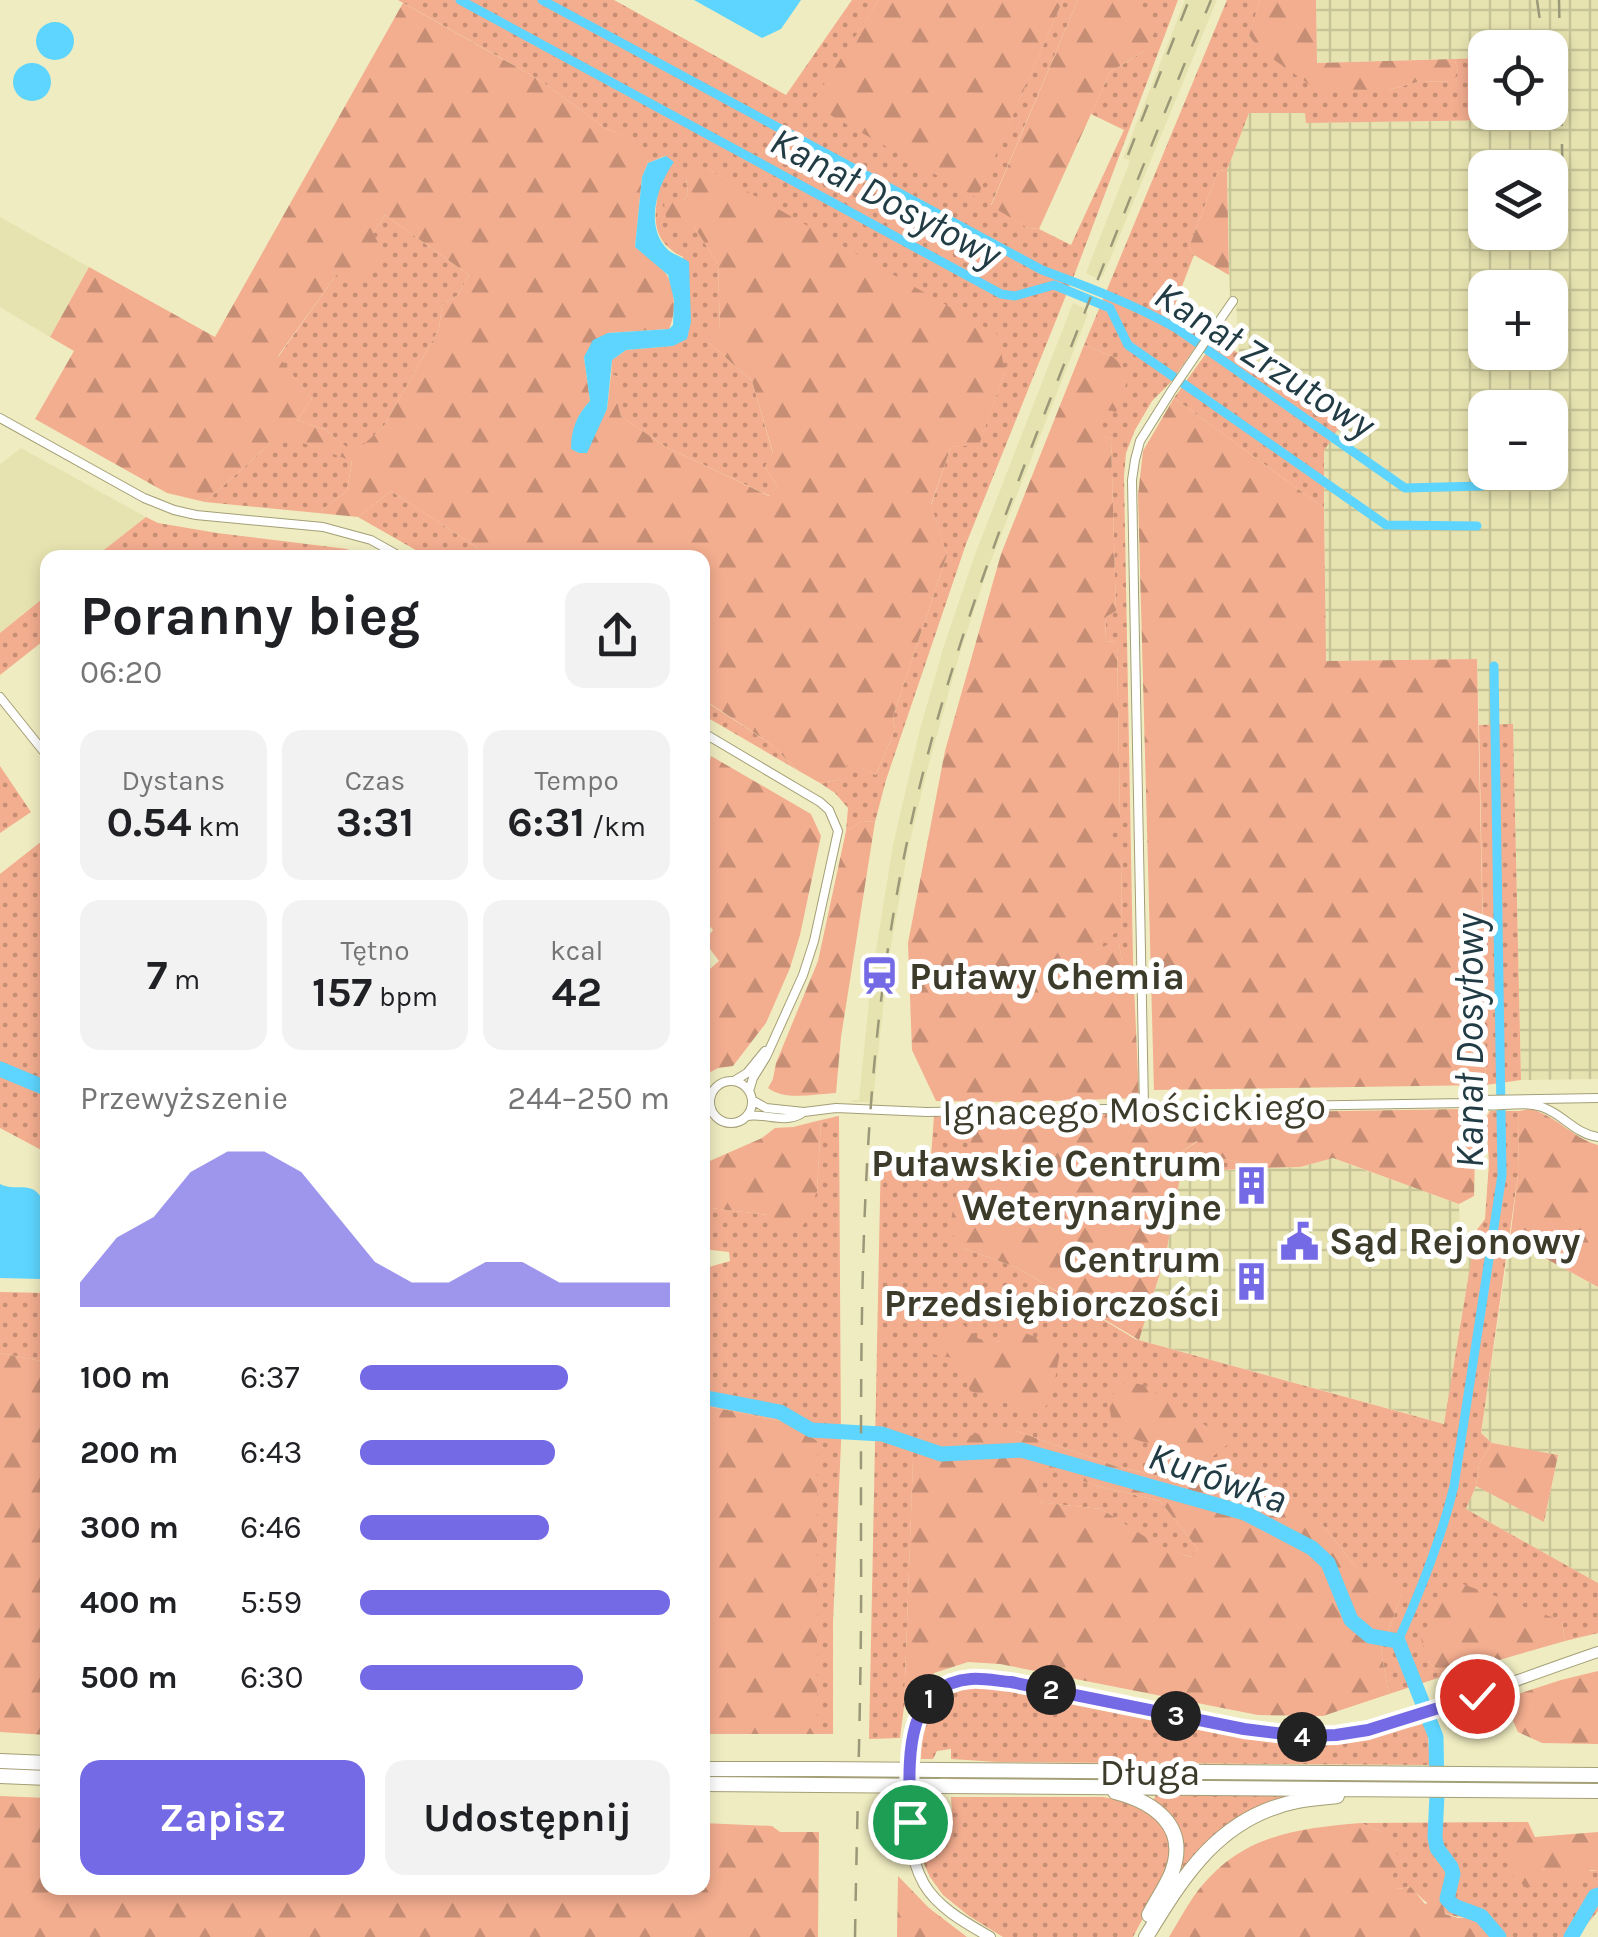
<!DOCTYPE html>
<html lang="pl">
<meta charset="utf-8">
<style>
body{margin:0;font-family:Karla,sans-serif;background:#f2f2f2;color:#202124;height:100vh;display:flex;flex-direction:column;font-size:38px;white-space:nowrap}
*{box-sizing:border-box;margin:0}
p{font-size:32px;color:#757577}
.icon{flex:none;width:55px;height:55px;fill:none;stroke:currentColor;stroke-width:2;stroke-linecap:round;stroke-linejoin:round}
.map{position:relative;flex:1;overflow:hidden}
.details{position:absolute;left:40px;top:550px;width:670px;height:1345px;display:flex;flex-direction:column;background:#fff;border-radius:20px;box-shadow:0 5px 15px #0003}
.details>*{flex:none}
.controls{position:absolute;left:1468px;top:30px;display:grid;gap:20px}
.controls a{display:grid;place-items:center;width:100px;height:100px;border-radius:20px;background:#fff;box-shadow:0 5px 15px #0003;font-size:50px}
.pin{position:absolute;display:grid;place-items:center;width:85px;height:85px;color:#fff;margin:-42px;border:5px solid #fff;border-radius:50%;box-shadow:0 2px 10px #0007}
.km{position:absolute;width:50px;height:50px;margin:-25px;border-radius:50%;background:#222;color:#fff;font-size:28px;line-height:50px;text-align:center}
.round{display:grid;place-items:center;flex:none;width:105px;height:105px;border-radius:20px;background:#f2f2f2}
.summary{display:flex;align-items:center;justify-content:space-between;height:170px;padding:0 40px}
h1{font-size:55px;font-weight:700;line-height:75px}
.stats{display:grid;grid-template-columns:repeat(3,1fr);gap:15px;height:170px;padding:10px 40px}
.stats div{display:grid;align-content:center;border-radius:20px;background:#f2f2f2;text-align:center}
.stats b{font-size:42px;font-weight:700}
.stats small{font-size:28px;font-weight:400}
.stats p{font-size:28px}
.chart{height:280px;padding:20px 40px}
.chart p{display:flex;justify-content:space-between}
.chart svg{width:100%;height:180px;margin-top:10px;fill:#756ae5;opacity:.7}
.cta{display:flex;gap:20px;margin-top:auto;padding:20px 40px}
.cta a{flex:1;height:115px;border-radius:20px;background:#756ae5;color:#fff;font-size:40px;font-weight:700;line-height:115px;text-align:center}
.cta a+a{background:#f2f2f2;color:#202124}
ul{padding:0 40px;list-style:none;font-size:32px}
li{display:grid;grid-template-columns:160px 120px 1fr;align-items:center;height:75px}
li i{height:25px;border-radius:12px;background:#756ae5}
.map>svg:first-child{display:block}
.built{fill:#e7e3b0}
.industrial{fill:url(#industrial-grid);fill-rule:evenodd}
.grass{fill:url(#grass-dots);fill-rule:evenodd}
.forest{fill:url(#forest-firs);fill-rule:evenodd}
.water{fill:#5dd5fe}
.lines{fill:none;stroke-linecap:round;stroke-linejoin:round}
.canal{stroke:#5dd5fe;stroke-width:9}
.river{stroke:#5dd5fe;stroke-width:15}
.minor-casing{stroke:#a39f76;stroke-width:10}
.tertiary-casing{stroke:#a39f76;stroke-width:12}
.motorway-casing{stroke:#a39f76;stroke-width:16}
.minor{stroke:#fff;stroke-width:8}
.tertiary{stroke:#fff;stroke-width:10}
.motorway{stroke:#fff;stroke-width:14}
.rail{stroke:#9b9879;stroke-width:2.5;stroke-dasharray:18 18;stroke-linecap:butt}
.motorway-bridge-casing{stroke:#a39f76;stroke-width:16;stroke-linecap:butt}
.motorway-bridge{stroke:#fff;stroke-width:14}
.route-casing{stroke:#fff;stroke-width:20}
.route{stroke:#756ae5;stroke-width:12}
.labels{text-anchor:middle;stroke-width:10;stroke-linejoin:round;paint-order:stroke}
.poi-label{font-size:38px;font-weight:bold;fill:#3d3b2a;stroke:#fff;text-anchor:start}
.street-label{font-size:38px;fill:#3d3b2a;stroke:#fff}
.water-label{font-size:40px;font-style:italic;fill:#223c45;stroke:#fff}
</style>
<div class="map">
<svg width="1598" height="1937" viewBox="0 0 1598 1937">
<defs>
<pattern id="industrial-grid" width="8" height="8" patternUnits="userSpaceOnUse" patternTransform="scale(2.5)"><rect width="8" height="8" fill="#e7e3b0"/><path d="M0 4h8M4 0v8" fill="none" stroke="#c7c498"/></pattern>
<pattern id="grass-dots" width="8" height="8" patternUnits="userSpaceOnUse" patternTransform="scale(2.5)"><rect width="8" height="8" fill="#f3ad8f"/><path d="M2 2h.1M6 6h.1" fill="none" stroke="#c68e75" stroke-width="1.8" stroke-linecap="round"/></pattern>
<pattern id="forest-firs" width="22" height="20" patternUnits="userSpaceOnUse" patternTransform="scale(2.5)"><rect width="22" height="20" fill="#f3ad8f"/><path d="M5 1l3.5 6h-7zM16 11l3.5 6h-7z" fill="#c68e75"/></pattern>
</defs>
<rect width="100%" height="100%" fill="#f0ecc1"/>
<path class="built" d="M1185,0H1217L1103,276L1096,278L1086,273L1130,161L1123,158Z
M0,217L89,267L50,337L0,307Z
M1073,303L1084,308L1088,314L987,571L958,659L927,771L908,849L888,963L873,1101L879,1102H853L852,1100H859L871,981L893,845L920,729L943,649L974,557Z
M21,448L146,517L95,557L48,558L47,595L0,633V464Z"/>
<path class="industrial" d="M1316,0H1598V1079L1521,1080L1513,725H1479L1477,659L1325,661L1324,451L1343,421L1292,384L1276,381L1239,354L1236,303L1230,298L1227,170L1249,113H1305L1306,123L1501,120L1502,113L1550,112V48H1485V58L1317,63ZM1485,168H1550V232H1485ZM1485,288H1550V352H1485ZM1485,408H1550V472H1485Z
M1332,1158L1459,1204L1460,1235L1475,1238L1445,1424L1139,1340L1166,1254L1181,1172L1300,1167Z
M1510,1239L1598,1287V1583L1466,1509L1476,1486L1544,1521L1558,1456L1492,1443L1481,1433Z"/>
<path class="grass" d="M398,0H614L786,95L852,0H879L812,104L977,197L1063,0H1078L991,205L1028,228L1039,229L1071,245L1124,130L1091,114L1110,72L1146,50L1129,0H1178L1077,268L966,544L886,780L875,822L863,821L846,831L848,808L835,793L820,783L838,780L848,761L876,775L895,729L893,716L947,555L931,505L951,447L979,444L1005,371L759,199L708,169L686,178L688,195L682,201L693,225L718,264L720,330L708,342L752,381L773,454L765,467L777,486L770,496L666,447L621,416L617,401L618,377L611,374L612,360L626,350L672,346L683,257C638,235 661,195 665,156L648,163L642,145L605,128L540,80Z
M1227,0H1260L1249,37L1388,90L1421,81L1452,82L1458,70L1454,59L1485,58V112L1502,113V120L1306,123L1305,113H1249L1227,170L1218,171L1189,247L1194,255L1174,307L1207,331L1170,383L1152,401L1135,430L1126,453L1124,476L1133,962H1122L1119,944L1096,950L1095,943L1122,929L1121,851L1109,850V821L1120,820L1117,642L1105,641L1106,617L1116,611L1111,439L1098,434L1112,356L1084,345Z
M385,215L469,275L458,295L442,305L439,329L384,426L354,454L326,430L297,420L312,399L278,357L337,274L373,233Z
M1217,338L1276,381L1292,384L1343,421L1324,451V508L1174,398Z
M271,443H304L352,460L347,491L318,513L205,502Z
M391,491L475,546L485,557H428L358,517Z
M146,517L158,523L217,533L347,549L363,557H95Z
M47,595V638L0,675V633Z
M702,699L768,742L799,771L703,715Z
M1513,724L1521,1080L1486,1085L1479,725Z
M0,766L31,812L0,833Z
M47,837V1153L0,1128V874Z
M1490,1111H1519L1518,1175L1481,1433L1492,1443L1479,1464L1476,1486L1466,1509L1598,1583V1633L1565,1641L1562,1621L1428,1661L1444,1676L1389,1694L1381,1652L1401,1596L1356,1567L1322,1524L1241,1494L1118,1467L1016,1431L913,1459L904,1707L900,1738L869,1739L881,1151L931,1157L934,1116L957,1118L958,1114H990L963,1248L1018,1268L1135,1339L1444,1424L1476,1231L1485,1219L1489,1163L1486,1118ZM979,1340L1003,1342L971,1391L958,1358Z
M839,1116L841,1443L833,1622V1734H817V1441L791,1423L703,1405L702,1269L730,1261L729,1252L703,1249V1207L768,1215L817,1191L821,1120Z
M1198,1141L1203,1153L1211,1156L1265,1168L1181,1172L1177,1155Z
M0,1292L47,1293L46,1362L0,1353Z
M1056,1470L1097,1486L1160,1501L1198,1549L1192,1557L1163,1549L1101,1509L1037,1502L1036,1481Z
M975,1687L1005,1689L1280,1743C1330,1747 1375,1736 1423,1724L1428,1736L1430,1765L997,1762L951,1759V1749L937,1751L933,1759H921C922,1716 929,1694 975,1687Z
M948,1776L1421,1780V1783L949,1780Z
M1156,1795L1294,1796C1252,1819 1205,1837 1177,1878L1166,1812L1153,1801Z
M951,1797H1103L1135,1803L1160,1821L1170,1842V1862L1164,1878L1133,1937H1003L969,1916L943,1895L930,1877L924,1864L919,1842L917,1799H932L937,1808L952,1813Z
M1514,1822L1509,1831L1542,1870L1546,1869L1598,1871V1911L1576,1937H1493L1472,1917C1446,1919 1427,1906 1411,1887L1397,1889L1390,1880L1382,1832L1361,1823Z"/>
<path class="forest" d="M879,0H1063L977,198L811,104Z
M1078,0H1129L1133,8L1158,25L1146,50L1110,72L1039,229L1028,228L991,206Z
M1260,0H1316L1317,63L1454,59L1458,70L1453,82L1421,81L1388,90L1316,89L1263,52L1249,36Z
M403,3L540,80L605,128L643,145L648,163L642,177L635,247C645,255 659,264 666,274C676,287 676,315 669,329L608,333L584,357L590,401C577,415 571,430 572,449L579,453L607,409L611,374L618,377L622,389L617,401L621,416L666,447L769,496L777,486L765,467L773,453L752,381L708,342L711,334L720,330L718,264L693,225L682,228L667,224L664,203L673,199L682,201L688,195L686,178L692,169H708L997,334L1005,371L979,445L951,447L931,504L947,555L893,716L895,729L876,775L849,762L838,780L820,783L799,771L768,742L703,699L702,558L485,557L475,546L391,491L358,517L318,513L347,491L352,461L304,443H271L205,502L167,493L35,419L74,351L50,337L89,267L215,337ZM385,215L469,275L458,295L442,305L439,329L384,426L354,453L326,430L297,420L312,399L278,356L337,274L360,279L384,254L373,233Z
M1227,170L1229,275L1194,255L1189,247L1218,171Z
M1084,345L1112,356L1130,373L1116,412L1103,409L1099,434L1111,439L1116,611L1106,617L1105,641L1117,642L1120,821L1109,822V849L1121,850L1122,930L1095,943L1097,950L1125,936V941L1119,944L1122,961L1133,962L1139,1098L1023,1102L936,1101L912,1050L908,943L945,751L1001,554Z
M1174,398L1324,508L1326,661L1477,659L1486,1085L1154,1090L1138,495L1143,451Z
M711,756L811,814L821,836L800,935L790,968L766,1023L733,1066L718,1068L703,1076V975L719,961L704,941L713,930L708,924H702L703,787Z
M863,821L875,822L841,1037L836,1093C814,1094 785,1101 768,1088L773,1079L776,1063L818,961L846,831Z
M1463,1109L1473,1116L1475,1151L1474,1196L1459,1204L1333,1158L1300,1167L1265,1168L1211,1156L1203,1153L1197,1141L1177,1155L1181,1172L1166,1254L1139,1340L1018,1268L963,1248L949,1230C957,1196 963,1136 990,1114L1126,1111L1158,1114Z
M1530,1109C1556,1115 1572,1138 1598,1145V1287L1510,1239L1518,1175L1519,1111Z
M821,1120L817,1191L804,1224L790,1236L772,1226L768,1215L703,1207V1164L762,1138L775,1128L793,1127Z
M962,1324L979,1339L1003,1342L1017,1330L1061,1347L1051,1401L1038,1414L970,1391L958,1359L932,1354V1340Z
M0,1353L46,1362L47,1358V1735L0,1732Z
M1126,1381L1143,1385L1231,1442L1207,1461L1114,1433L1108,1400Z
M702,1405L791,1423L817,1441V1734H703Z
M1016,1431L1118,1467L1241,1494L1282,1507L1322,1524L1356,1567L1389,1570L1401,1596L1381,1652L1389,1694L1323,1716L1258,1715L1000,1664L968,1662L934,1673L904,1707L913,1459C953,1435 970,1434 1016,1431ZM1056,1471L1097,1486L1160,1501L1198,1549L1191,1557L1163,1548L1101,1509L1038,1502L1036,1481Z
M1492,1443L1558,1455L1544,1522L1476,1486L1479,1464Z
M1460,1583L1562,1621L1565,1641L1444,1676L1428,1661L1421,1638L1438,1604Z
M1598,1671V1744L1542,1743L1518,1732L1503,1699L1561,1680Z
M0,1796L47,1798L48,1888H702L703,1823L772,1826L780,1832H819L818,1937H0Z
M1514,1822H1528L1535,1837L1598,1832V1871L1591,1870L1574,1880L1553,1878L1545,1869L1542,1870L1538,1883L1527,1888L1513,1876L1509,1831Z
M1361,1823L1382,1832L1402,1862L1390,1879L1397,1889L1411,1887L1425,1904L1428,1903L1433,1885L1439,1887L1445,1914L1458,1918L1472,1917L1493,1937H1169C1177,1924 1185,1909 1194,1896C1238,1836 1291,1829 1361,1823Z
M898,1876L929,1908L967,1937H897Z"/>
<path class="water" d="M694,0H801L781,29L762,38Z
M36 41a19 19 0 1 1 38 0a19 19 0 1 1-38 0Z
M13 82a19 19 0 1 1 38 0a19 19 0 1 1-38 0Z
M666,156L674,162C657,185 644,227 668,250C674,255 683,257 689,262L691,322L687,339L673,346L626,350L612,360L607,409L587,453H579L571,449C571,429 577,415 590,401L584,357L593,340L608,333L669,329L673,325L674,300L668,275L635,247L642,177L648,163Z
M0,1184C12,1190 21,1185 32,1189C55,1199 48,1253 47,1275L40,1279L0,1278Z"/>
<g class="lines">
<path class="canal" d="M460,0L1001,294L1015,296L1054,285L1110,308L1128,345L1386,525L1477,526
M542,0L1042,270C1088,287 1133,304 1176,328L1405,488L1482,486
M1398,1641C1421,1590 1441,1540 1454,1486L1502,1175L1494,666"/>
<path class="river" d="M0,1069L48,1089
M702,1397L780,1412L811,1430L882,1434L941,1454L1021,1450L1245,1513L1312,1548L1328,1563L1351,1620L1370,1636L1398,1641L1436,1737L1437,1794L1435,1837L1437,1848L1451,1867L1453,1874L1447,1899L1454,1906L1481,1916L1499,1937
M1571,1937L1595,1896L1598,1895"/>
<defs>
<path id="minor" d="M0,418L144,498L174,510L196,515L323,527L371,540L403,558
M0,697L48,757
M702,732L820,802L829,810L838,831L814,941L803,975L766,1057L753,1078L749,1091
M734,1081L747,1073L765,1051
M710 1102a21 21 0 1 1 42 0a21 21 0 1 1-42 0Z
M752,1100L766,1108L804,1112L836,1108L927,1112L1465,1103L1480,1100L1598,1098
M1470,1104C1493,1109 1520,1100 1542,1107C1563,1114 1575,1134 1598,1137
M1144,1107L1134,590L1132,480L1135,460L1140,441L1172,390L1233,301
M747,1116C766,1113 783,1124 801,1114"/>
<path id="tertiary" d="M990,1937C966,1923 938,1908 924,1884C907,1854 909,1819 910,1786C912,1729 913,1675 987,1679L1266,1733C1327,1742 1381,1727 1439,1708C1492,1690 1545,1670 1598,1652"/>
<path id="motorway" d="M0,1761L48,1763
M702,1769H820
M940,1770L1598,1775
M0,1776L48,1778
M702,1784L819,1785
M940,1786L1598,1791
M1115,1792C1154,1802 1189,1826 1172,1872C1166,1887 1156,1901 1149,1915
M1146,1937C1184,1875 1220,1816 1298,1801C1311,1798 1324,1798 1337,1796"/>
</defs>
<use href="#minor" class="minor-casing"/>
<use href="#tertiary" class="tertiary-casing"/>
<use href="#motorway" class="motorway-casing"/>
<use href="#minor" class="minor"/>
<use href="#tertiary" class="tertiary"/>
<use href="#motorway" class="motorway"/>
<path class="rail" d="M1537,0L1544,48
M1559,0L1564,243
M1128,155L1189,0
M855,1937C857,1807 862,1676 861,1546C861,1313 858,1077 906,847C941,677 1001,523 1065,362C1113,241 1161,120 1211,0"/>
<defs>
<path id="motorway-bridge" d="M820,1769L940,1770
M819,1785L940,1786"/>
</defs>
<use href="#motorway-bridge" class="motorway-bridge-casing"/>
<use href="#motorway-bridge" class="motorway-bridge"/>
</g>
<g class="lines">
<defs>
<path id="route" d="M910,1822C910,1771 899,1685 971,1679C984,1678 998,1681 1011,1682L1244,1729L1301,1736L1336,1735L1368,1730L1477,1696"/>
</defs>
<use href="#route" class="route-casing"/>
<use href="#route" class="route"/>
</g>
<defs>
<symbol id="station-bare" viewBox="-9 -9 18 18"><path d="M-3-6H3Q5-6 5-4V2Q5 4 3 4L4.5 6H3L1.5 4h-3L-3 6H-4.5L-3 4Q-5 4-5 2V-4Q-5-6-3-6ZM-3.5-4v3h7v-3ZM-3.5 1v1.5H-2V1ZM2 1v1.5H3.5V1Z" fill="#756ae5" stroke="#fff" stroke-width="2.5" paint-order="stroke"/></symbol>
<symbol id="building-bare" viewBox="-9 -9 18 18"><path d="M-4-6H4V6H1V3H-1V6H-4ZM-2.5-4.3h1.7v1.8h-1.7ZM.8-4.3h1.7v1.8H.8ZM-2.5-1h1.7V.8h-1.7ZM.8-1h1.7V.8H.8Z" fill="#756ae5" stroke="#fff" stroke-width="2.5" paint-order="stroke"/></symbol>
<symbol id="civic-bare" viewBox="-9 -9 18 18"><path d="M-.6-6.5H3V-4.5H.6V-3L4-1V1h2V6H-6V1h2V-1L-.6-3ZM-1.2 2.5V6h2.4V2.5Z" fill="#756ae5" stroke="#fff" stroke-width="2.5" paint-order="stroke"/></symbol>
</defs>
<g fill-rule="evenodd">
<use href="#station-bare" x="852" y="948" width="55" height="55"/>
<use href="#building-bare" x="1224" y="1158" width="55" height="55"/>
<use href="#civic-bare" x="1272" y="1214" width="55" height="55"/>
<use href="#building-bare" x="1224" y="1254" width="55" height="55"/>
</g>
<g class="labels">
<g class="poi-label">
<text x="909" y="989">Puławy Chemia</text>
<text x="1222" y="1176" text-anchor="end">Puławskie Centrum<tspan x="1222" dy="44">Weterynaryjne</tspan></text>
<text x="1329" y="1254">Sąd Rejonowy</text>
<text x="1221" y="1272" text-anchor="end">Centrum<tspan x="1221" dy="44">Przedsiębiorczości</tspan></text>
</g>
<g class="street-label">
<text transform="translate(1134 1109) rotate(-1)" y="13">Ignacego Mościckiego</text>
<text x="1150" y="1785">Długa</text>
</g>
<g class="water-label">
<text transform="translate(886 197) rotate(28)" y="14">Kanał Dosyłowy</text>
<text transform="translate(1265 359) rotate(33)" y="14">Kanał Zrzutowy</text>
<text transform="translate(1469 1041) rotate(-90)" y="14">Kanał Dosyłowy</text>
<text transform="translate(1218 1477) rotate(19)" y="14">Kurówka</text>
</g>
</g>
</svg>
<div class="controls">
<a><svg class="icon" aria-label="locate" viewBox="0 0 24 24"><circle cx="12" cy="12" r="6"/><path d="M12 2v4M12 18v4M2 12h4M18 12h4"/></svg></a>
<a><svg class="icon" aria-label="layers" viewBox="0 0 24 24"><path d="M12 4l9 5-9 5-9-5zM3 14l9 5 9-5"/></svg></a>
<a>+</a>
<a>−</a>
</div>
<div class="pin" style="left:910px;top:1822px;background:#1e9e55"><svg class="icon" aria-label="arrive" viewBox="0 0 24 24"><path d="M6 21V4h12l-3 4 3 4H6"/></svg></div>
<div class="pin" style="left:1477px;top:1696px;background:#d93025"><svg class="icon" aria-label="check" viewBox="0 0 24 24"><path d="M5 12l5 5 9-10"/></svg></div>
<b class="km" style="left:929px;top:1699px">1</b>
<b class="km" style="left:1051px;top:1690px">2</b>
<b class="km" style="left:1176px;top:1716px">3</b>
<b class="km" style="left:1302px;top:1737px">4</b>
<section class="details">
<div class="summary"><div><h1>Poranny bieg</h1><p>06:20</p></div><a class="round"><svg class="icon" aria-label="share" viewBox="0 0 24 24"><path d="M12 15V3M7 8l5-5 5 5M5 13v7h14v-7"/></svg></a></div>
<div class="stats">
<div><p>Dystans</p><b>0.54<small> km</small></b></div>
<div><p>Czas</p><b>3:31</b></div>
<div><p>Tempo</p><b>6:31<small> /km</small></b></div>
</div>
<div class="stats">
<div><b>7<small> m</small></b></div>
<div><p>Tętno</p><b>157<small> bpm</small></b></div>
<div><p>kcal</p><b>42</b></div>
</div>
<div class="chart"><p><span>Przewyższenie</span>244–250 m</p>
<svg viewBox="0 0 160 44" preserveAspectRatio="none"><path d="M0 44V38L10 27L20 22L30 11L40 6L50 6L60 11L70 22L80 33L90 38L100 38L110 33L120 33L130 38L140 38L150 38L160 38V44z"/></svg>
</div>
<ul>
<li><b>100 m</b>6:37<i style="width:67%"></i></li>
<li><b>200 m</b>6:43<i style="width:63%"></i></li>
<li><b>300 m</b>6:46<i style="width:61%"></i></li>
<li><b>400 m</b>5:59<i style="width:100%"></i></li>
<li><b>500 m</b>6:30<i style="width:72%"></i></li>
</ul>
<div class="cta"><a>Zapisz</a><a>Udostępnij</a></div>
</section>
</div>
